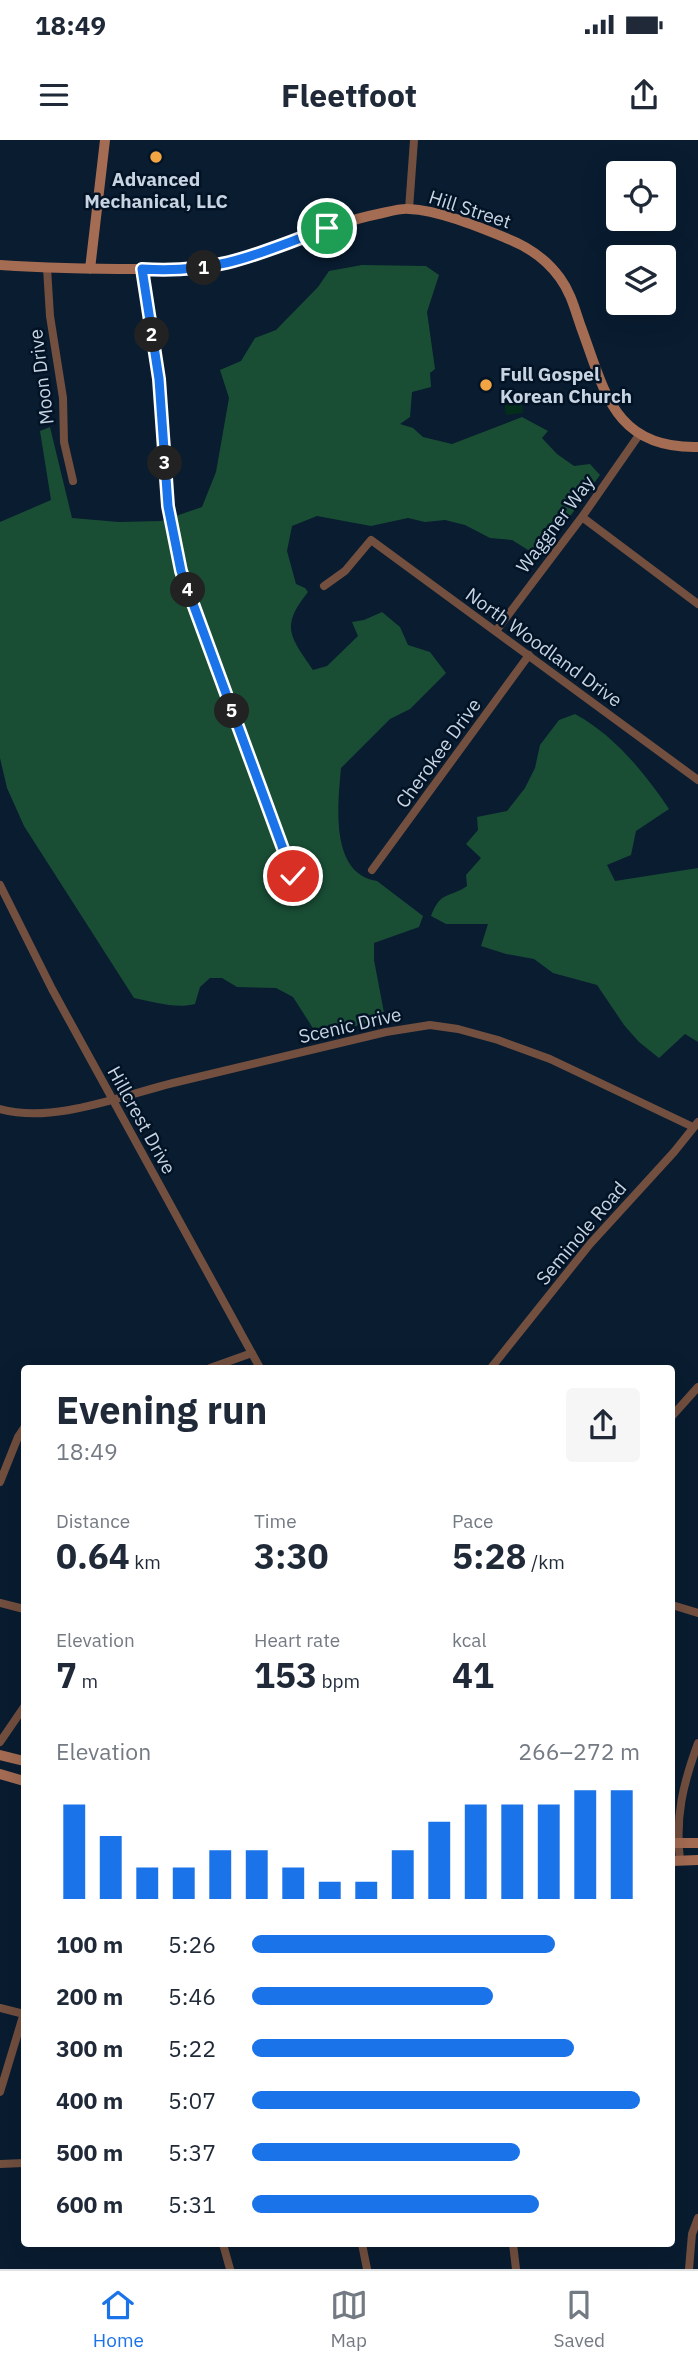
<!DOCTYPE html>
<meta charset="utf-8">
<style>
body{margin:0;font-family:"IBM Plex Sans",sans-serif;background:#f6f6f7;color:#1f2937;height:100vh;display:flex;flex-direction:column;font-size:26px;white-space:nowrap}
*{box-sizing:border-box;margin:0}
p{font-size:23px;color:#747a83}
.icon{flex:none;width:38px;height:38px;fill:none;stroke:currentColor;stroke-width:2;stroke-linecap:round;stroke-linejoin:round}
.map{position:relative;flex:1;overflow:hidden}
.details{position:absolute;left:21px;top:1225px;width:654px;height:882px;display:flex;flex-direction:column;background:#fff;border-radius:7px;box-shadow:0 7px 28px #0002}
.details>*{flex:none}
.tools{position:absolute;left:606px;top:21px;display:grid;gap:14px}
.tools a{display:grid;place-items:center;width:70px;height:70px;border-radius:7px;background:#fff;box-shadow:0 7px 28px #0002;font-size:35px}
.pin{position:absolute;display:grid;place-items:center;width:60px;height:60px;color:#fff;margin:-30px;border:4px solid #fff;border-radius:50%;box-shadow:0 2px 7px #0007}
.km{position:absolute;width:35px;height:35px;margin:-18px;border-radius:50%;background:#222;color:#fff;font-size:19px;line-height:35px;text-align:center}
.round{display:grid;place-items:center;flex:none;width:74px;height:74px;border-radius:7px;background:#f6f6f7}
.summary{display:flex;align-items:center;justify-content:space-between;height:119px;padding:0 35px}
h1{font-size:38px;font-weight:700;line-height:52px}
.stats{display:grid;grid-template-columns:repeat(3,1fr);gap:10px;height:119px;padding:7px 35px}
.stats div{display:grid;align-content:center}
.stats b{font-size:35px;font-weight:700}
.stats small{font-size:19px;font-weight:400}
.stats p{font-size:19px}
.chart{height:196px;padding:14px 35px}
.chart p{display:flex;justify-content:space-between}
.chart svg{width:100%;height:126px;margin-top:7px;stroke:#1a73e8;stroke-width:6}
ul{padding:0 35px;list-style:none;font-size:23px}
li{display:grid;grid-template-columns:112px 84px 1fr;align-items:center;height:52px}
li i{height:18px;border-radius:9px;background:#1a73e8}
.status{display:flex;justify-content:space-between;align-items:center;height:49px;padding:0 35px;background:#fff;direction:ltr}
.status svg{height:19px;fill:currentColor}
header{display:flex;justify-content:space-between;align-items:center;height:91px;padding:0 35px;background:#fff;font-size:32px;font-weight:700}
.tabs{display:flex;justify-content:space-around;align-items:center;height:98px;border-top:2px solid #e0e1e3;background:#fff;font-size:19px;color:#747a83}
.tabs a{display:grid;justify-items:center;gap:4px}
.tabs .on{color:#1a73e8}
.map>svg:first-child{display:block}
.green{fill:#042e1c}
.forest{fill:#194e35}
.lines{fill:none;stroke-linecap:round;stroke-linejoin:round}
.street{stroke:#724f3f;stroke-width:8}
.secondary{stroke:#a46c53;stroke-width:10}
.route-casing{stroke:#fff;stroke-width:14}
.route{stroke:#1a73e8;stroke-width:9}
.poi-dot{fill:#f2a542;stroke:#021326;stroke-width:2.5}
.labels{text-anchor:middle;stroke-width:5;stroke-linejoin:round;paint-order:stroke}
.poi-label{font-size:19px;font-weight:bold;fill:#c8d4e2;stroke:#021326}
.street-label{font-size:19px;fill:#c8d4e2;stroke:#021326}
</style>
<div class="status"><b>18:49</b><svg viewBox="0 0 49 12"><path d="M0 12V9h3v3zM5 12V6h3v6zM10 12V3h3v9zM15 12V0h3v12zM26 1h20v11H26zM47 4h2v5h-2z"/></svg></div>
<header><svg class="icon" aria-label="menu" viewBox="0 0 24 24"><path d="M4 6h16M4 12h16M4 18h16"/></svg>Fleetfoot<svg class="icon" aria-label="share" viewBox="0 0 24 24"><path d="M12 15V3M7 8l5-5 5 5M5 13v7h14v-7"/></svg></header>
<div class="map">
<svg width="698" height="2129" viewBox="0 0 698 2129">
<rect width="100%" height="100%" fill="#091c30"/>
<path class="green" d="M521,253L523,273L506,275L503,256Z"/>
<path class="forest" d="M362,125L426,126L439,135L427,172L435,229L430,233L431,247L412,252L410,277L400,284L413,288L423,297L452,304L522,277L548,291L542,298L557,314L574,326L590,324L600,335L547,408L533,413L512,400L490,398L465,385L445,380L425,382L408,378L371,386L317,376L292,386L287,411L296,444L305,448L308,452C280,487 290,496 313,530L327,526L358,496L352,482L364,480L382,472L400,487L408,505L430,512L446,533L410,569L390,579L341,628C338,663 329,734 377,741L423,776L419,787L374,803V820L385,878L318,896L293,857L276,848L237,847L222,838H210L200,847L195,864C176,869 154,862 134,858L24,686L7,648L0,618V382L51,360L40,291L50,287L72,378L119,382L161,381L202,367L216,332L229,258L220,230L241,221L255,198L276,190L318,147L329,131Z
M575,574C614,595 645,633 669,669L636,691L631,715L607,725L615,741L698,728V902L685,894L659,918L639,902L624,885L597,845L553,833L534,819L506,814L481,806L488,784H446L431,776C441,750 448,759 467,746L466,735L481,718L466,704L478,690L477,677L507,671L525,648L535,628L540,605L559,580Z"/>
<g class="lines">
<path class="street" d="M409,69L414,0
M47,128L50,176L63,258L64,302L73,341
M142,129L159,239L168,366L181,431L293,736
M582,377L698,464
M324,446L345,431L371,400L698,640
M496,491L582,377L639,295
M372,730L529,515
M0,745L52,849L260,1228
M0,969C53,984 121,956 173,943C244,926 315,909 386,892L430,885L458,889L498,900L550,919L693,987
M210,1228L252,1213
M491,1228L590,1104L674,1012L698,982
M672,1276L698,1247
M0,1342L18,1297L24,1288
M0,1463L24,1469
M672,1465L698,1473
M0,1602L24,1567
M680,1720C675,1676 683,1644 698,1603
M0,1868L24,1874
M0,1952L24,1873
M0,2024L24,2023
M223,2104L230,2129
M362,2104L367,2129
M513,2104L516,2129
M689,2129L692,2094L698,2078"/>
<path class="secondary" d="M0,125C46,128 92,129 138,129C164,129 191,131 217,126C273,116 322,85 378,74C388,72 400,68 409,69C438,70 479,87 506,98C527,106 547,120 560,138C571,153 575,170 581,187C605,252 614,309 698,307
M90,129L105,0
M0,1615L24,1621
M0,1634L24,1641
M672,1703H698
M672,1721L698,1720"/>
</g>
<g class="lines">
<defs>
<path id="route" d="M293,736L181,431L168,366L159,239L142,129C218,134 258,114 327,88"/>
</defs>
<use href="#route" class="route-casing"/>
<use href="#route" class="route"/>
</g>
<g class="poi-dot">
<circle cx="156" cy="17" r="7"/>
<circle cx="486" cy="245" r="7"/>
</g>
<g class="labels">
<g class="poi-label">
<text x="156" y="46">Advanced<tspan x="156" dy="22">Mechanical, LLC</tspan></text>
<text x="500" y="241" text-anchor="start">Full Gospel<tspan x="500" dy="22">Korean Church</tspan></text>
</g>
<g class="street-label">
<text transform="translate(470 69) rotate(18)" y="7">Hill Street</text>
<text transform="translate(41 237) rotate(-97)" y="7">Moon Drive</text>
<text transform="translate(555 384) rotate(-53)" y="7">Waggner Way</text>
<text transform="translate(544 507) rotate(36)" y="7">North Woodland Drive</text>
<text transform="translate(438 613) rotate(-54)" y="7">Cherokee Drive</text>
<text transform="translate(350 885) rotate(-13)" y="7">Scenic Drive</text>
<text transform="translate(142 980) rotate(61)" y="7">Hillcrest Drive</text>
<text transform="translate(581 1093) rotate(-50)" y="7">Seminole Road</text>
</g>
</g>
</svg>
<div class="tools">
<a><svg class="icon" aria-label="locate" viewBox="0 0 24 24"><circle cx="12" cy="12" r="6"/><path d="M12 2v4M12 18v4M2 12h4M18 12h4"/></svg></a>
<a><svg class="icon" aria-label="layers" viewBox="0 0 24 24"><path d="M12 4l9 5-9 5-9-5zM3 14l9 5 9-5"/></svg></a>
</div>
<div class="pin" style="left:327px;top:88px;background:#1e9e55"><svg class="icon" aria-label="arrive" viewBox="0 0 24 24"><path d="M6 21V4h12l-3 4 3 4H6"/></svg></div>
<div class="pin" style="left:293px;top:736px;background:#d93025"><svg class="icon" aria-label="check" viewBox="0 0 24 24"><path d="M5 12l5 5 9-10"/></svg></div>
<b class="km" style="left:204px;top:128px">1</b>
<b class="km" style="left:152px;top:195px">2</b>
<b class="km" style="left:165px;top:323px">3</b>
<b class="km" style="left:188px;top:450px">4</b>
<b class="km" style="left:232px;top:571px">5</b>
<section class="details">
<div class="summary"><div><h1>Evening run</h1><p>18:49</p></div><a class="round"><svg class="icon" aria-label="share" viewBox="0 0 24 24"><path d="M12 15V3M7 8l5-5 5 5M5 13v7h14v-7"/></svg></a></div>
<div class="stats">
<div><p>Distance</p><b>0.64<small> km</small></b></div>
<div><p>Time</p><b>3:30</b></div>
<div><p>Pace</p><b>5:28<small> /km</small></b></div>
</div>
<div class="stats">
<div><p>Elevation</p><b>7<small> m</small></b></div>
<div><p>Heart rate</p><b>153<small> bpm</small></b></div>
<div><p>kcal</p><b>41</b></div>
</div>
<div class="chart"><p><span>Elevation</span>266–272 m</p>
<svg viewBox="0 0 160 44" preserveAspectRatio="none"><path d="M5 44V11M15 44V22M25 44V33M35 44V33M45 44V27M55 44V27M65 44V33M75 44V38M85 44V38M95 44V27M105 44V17M115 44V11M125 44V11M135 44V11M145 44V6M155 44V6"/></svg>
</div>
<ul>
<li><b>100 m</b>5:26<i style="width:78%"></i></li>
<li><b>200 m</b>5:46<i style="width:62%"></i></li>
<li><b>300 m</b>5:22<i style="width:83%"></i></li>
<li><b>400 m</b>5:07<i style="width:100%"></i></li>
<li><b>500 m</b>5:37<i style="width:69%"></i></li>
<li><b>600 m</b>5:31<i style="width:74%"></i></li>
</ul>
</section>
</div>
<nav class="tabs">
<a class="on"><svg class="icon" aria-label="home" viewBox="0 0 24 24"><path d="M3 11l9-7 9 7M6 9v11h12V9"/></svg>Home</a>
<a><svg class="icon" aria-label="map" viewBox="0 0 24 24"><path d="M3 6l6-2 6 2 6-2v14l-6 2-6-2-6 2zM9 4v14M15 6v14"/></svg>Map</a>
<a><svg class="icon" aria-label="saved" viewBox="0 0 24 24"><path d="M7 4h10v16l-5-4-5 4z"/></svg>Saved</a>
</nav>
